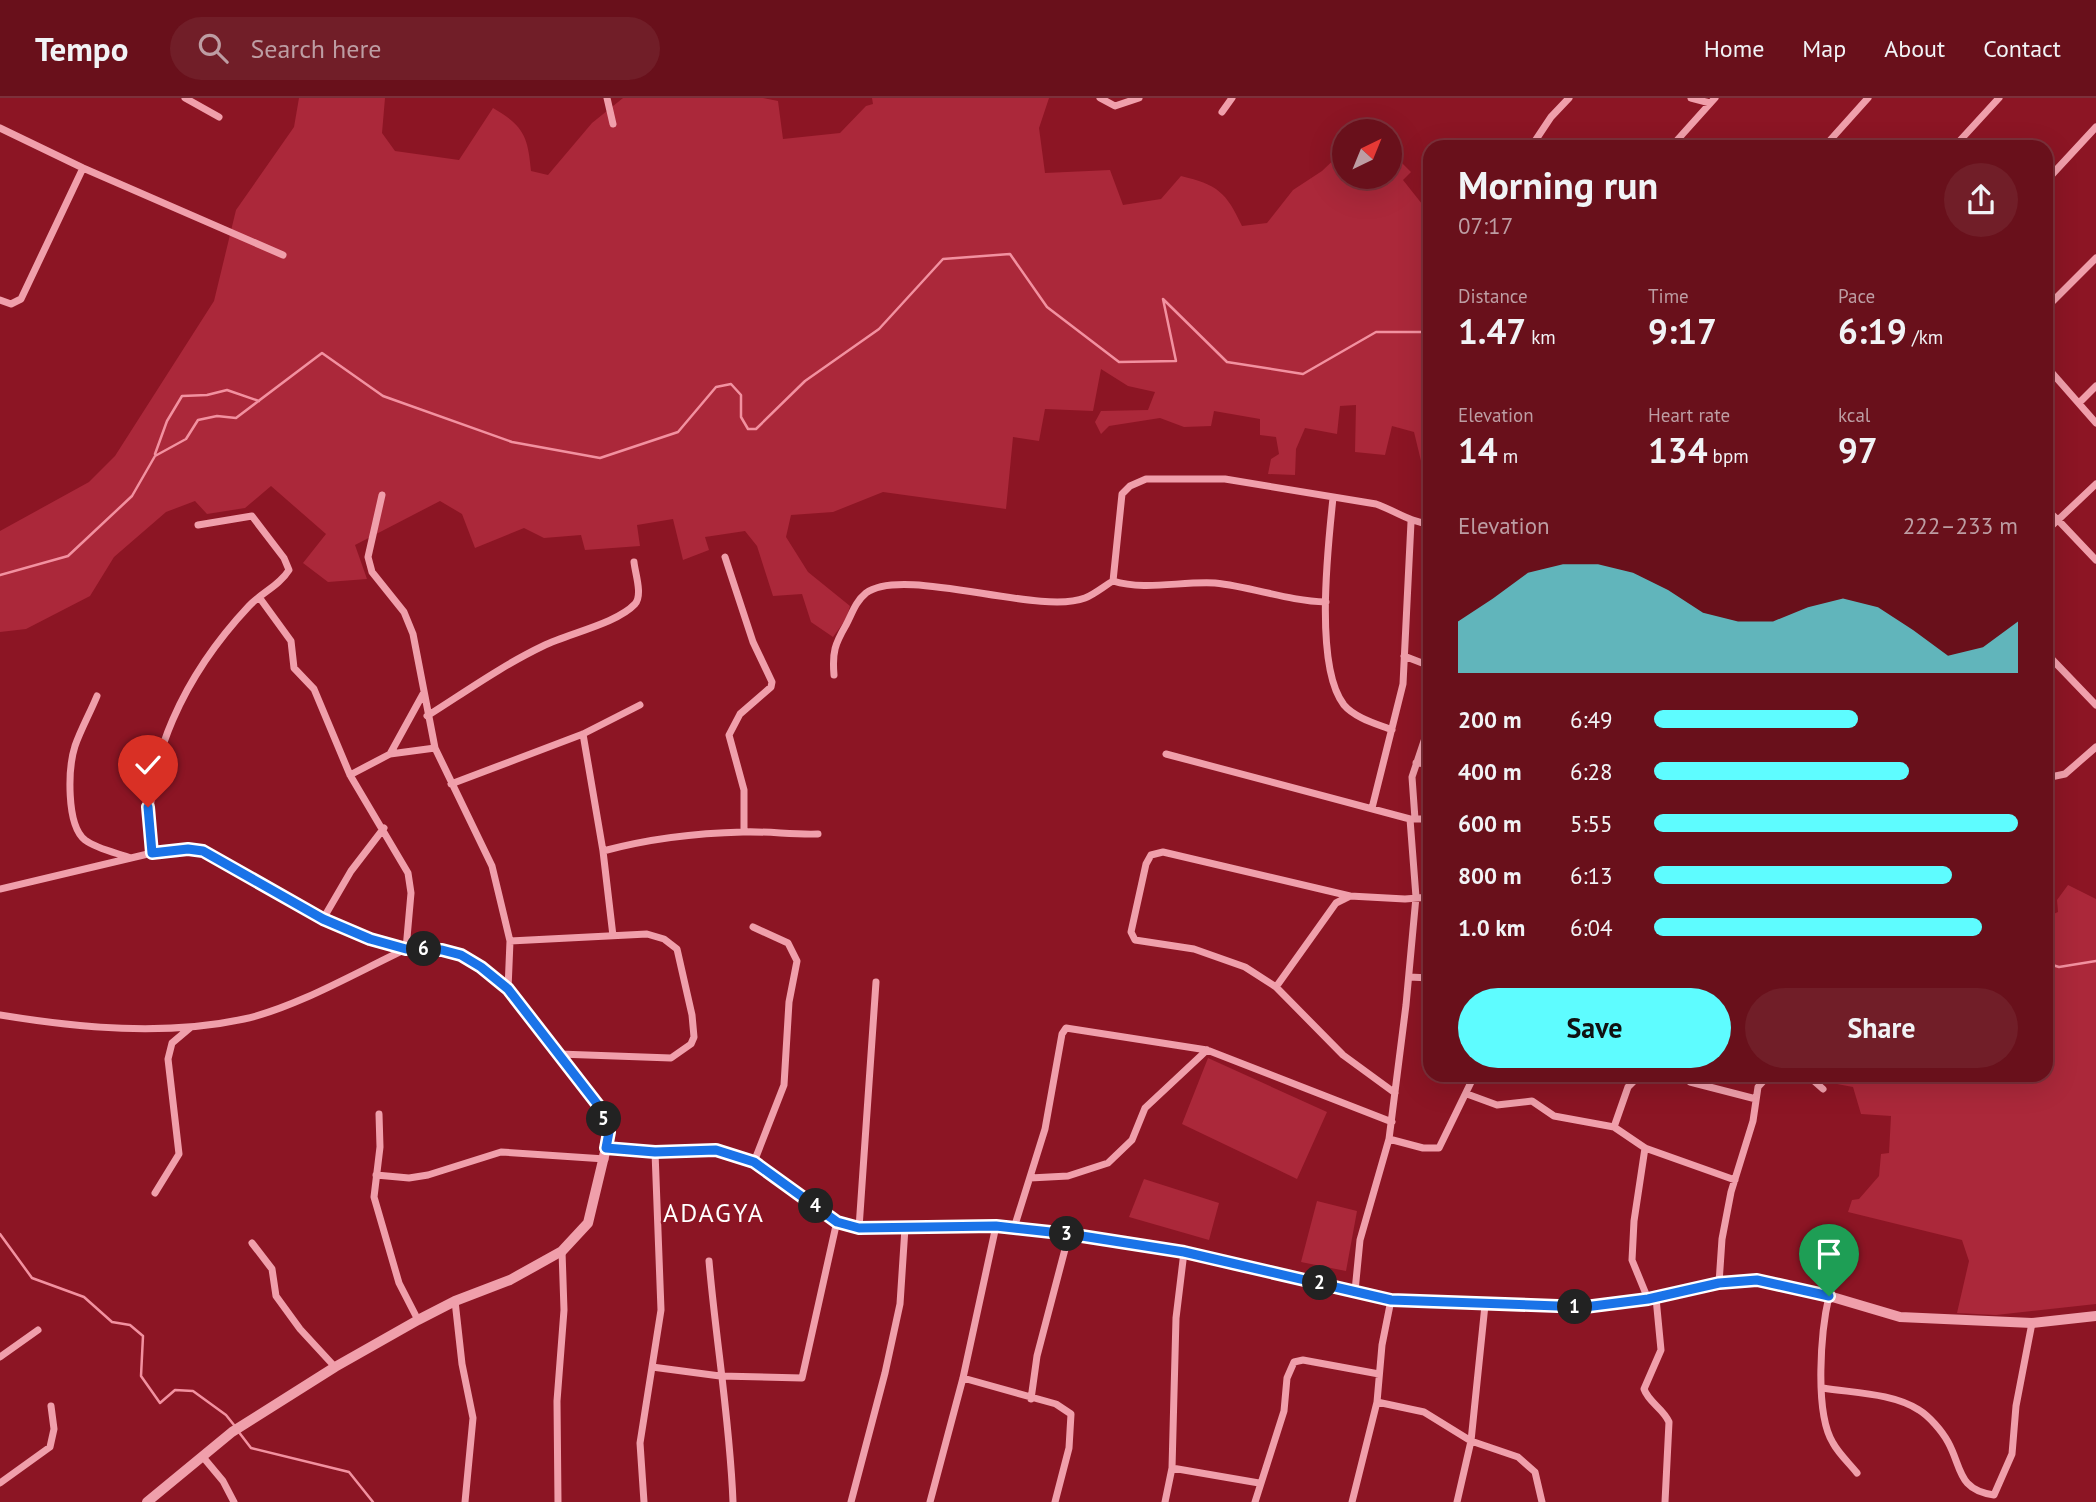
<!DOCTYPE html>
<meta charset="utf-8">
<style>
body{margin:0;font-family:"PT Sans",sans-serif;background:#711e28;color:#f1f3f6;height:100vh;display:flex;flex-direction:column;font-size:26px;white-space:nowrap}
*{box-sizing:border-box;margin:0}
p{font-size:23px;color:#bd9da3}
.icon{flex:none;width:38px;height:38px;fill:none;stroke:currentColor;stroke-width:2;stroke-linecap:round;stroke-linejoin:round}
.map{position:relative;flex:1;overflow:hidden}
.panel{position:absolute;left:1423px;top:42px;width:630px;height:942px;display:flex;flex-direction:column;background:#69101b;border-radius:21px;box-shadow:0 7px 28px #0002,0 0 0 2px #7c303a}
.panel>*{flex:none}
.needle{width:46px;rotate:43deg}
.fabs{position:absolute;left:1332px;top:21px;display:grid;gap:14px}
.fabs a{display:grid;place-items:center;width:70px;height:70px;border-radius:50%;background:#69101b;box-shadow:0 7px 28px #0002,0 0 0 2px #7c303a;font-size:35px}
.pin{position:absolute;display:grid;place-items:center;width:60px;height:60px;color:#fff;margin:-72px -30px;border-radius:50% 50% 50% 0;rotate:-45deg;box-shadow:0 0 7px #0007}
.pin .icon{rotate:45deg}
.km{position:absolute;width:35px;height:35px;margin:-18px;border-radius:50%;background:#222;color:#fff;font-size:19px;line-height:35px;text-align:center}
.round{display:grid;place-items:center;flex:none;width:74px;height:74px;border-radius:37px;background:#711e28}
.overview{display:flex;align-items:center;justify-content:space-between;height:119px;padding:0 35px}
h1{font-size:38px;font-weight:700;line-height:52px}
.stats{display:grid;grid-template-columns:repeat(3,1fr);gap:10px;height:119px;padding:7px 35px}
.stats div{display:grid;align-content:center}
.stats b{font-size:35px;font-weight:700}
.stats small{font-size:19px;font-weight:400}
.stats p{font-size:19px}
.chart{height:196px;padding:14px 35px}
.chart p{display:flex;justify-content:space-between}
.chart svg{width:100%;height:126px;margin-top:7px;fill:#5efcff;opacity:.7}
.primary-button{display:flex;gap:14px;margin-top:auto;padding:14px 35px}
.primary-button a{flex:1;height:80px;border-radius:42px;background:#5efcff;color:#111;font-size:28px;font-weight:700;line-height:80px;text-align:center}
.primary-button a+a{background:#711e28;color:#f1f3f6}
ul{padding:0 35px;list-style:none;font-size:23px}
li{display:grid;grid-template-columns:112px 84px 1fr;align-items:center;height:52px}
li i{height:18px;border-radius:9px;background:#5efcff}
header{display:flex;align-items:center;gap:42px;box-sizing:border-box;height:98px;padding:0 35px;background:#69101b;border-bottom:2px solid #7c303a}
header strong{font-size:33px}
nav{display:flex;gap:38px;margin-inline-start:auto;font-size:24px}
.search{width:490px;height:63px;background:#711e28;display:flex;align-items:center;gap:18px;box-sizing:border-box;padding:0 24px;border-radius:38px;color:#bd9da3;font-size:26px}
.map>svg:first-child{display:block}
.green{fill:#ab283a}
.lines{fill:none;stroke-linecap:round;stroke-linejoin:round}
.stream{stroke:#f291a0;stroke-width:2.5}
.minor{stroke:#f09fab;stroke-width:7}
.tertiary{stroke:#f09fab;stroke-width:10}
.route-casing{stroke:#fff;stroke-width:14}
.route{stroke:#1a73e8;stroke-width:9}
.labels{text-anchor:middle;stroke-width:5;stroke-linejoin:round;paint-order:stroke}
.quarter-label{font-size:26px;letter-spacing:2px;fill:#fff;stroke:#8c1524}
</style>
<header>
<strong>Tempo</strong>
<div class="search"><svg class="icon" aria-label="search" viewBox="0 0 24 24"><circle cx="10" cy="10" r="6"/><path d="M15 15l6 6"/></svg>Search here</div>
<nav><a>Home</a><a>Map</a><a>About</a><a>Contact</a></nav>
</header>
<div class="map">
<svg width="2096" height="1404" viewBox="0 0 2096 1404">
<rect width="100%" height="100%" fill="#8c1524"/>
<path class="green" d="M299,0H385L382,35L395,53L459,62L493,10C524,28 528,39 531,73L548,77L592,25L623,0H763L778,3L783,41L840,35L866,8L873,6L872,0H1049L1039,30L1045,75L1110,72L1123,107L1161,101L1181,78C1218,87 1226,94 1242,128L1267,125L1293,92L1322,73L1344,52V79H1390V61L1394,65L1400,63L1411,74L1403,82L1430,116V366L1421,363L1414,334L1392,328L1385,357L1355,354L1356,307L1340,308L1337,336L1305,330L1296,351L1295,377L1268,376L1271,361L1279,356L1276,339L1260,337V321L1214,313L1211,328L1184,329L1160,320L1109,328L1101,336L1095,324L1101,313L1148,312L1155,294L1128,288L1101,271L1093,313L1045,311L1039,343L1013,339L1006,411L883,394L833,414L791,417L786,439L808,474L850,508L846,521L833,539L811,524L802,496L773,498L757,448L745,433L705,439L709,452L683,462L673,421L637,427L640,448L585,452L581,437L544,440L524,430L475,450L462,416L440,403L355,447L367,481L328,484L303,465L326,436L271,388L245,410L207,416L195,403L166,414L114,459L90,498L26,531L0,534V433L89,384L115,358L214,203L236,112L294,29Z
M2068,787L2096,801V1206L1996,1217L1957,1215L1969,1163L1962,1142L1848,1114L1852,1102L1859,1101L1879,1078L1881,1056L1889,1055L1891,1018L1861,1016L1853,989L1821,983L1817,977L2046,976V816L2049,818L2058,814L2057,802Z
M1208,960L1327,1014L1297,1081L1182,1026Z
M1144,1081L1219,1105L1209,1142L1129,1119Z
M1317,1103L1357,1113L1346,1173L1301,1164Z"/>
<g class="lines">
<path class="stream" d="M155,356L167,323L182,298L207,297L227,292L259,303
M0,477L68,458L132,398L155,358L186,341L198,322L217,318L236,320L322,255L383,298L512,344L600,360L678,334L716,289L731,286L741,297V319L748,331H756L805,283L879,231L943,161L1010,156L1047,209L1119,264L1176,263L1163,201L1227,264L1303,276L1376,234H1430
M2046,865L2059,869L2096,863
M0,1136L32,1180L84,1199L112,1224L130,1227L143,1238L141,1278L160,1305L175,1292L193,1293L226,1317L234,1327
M238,1333L251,1350L349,1374L373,1404"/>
<path class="minor" d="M185,0L219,19
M607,0L613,26
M1100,0L1115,8L1139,0
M1691,0L1710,5
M1222,14L1232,0
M0,30L83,70L283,157
M1531,49L1551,19L1569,0
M1671,49L1715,0
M1824,49L1868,0
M1954,49L1999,0
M2046,83L2096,29
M0,202L11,206L21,201L83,70
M2046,210L2096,160
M2046,268L2096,325
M2079,305L2096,288
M382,397L368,459L372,474L404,514L413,536L435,650L492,768L510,843L508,891
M1333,400C1328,448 1314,569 1344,607C1355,620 1377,626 1392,632
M2046,411L2058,422L2096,386
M2046,433L2058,422L2096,462
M725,459L753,544L772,584L771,589L740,616L729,637L744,692V734
M1113,483L1122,396L1130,388L1146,381H1225L1376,406C1396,413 1409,424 1430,426
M2046,555L2096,607
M1404,558L1430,568
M834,577C832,554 835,546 846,527C852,516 855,504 866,495C903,467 1039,518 1085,500C1095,496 1104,488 1113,483C1145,493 1181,483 1215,485C1253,489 1288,503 1326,504
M97,598C90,615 81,631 75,648C68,670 66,727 85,742C97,751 117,755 131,760
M427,618C465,594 503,567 543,548C569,535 616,526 635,506C643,497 635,475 634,464
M583,636L603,753L613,838
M390,656L423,596
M1166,656L1410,721L1416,799L1406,907L1389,1041L1360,1142L1355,1193
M1416,665L1430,666
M350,677L390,656L435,650
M2046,680L2065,676L2096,649
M451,686L583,636L640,607
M1372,710L1403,586L1411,424
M1410,721H1430
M1415,721L1412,679L1427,634
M603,753C648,741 696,735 743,734C768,733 793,737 818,736
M152,755C139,664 188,573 249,508C261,495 279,488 289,472L284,460L252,418L198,427
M0,791L152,755L188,751L219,761L323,821L370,841L406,851L441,852L461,857L508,891L598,1007L609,1033L606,1050
M1350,798L1163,754L1151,757L1146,766L1131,834L1135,842L1194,851L1245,869L1276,889L1343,957L1395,995
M323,821L351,773L384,730
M753,829L788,845L797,863L789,904L784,987L754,1064
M510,843L647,836L664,841L677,851L692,917L694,939L691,946L671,960L559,956
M1409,879L1430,880
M1276,889L1336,805L1350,798L1405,801L1430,799
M0,917C79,930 165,938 244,921C295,910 357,874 406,851L411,795L408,775L350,677L314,591L294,570L291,543L259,499
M1688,976L1690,984L1756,1001
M1806,976L1823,991
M1467,996L1497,1007L1532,1003L1554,1018L1614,1029L1645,1050L1735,1082
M379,1016L380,1049L374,1099L399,1185L418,1222
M1614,1029L1628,989L1641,976
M1389,1041L1423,1050H1439L1475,976
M1645,1050L1634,1123L1632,1162L1648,1201
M376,1077L409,1080L428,1077L501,1054L605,1061
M1030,1080L1068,1078L1108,1065L1132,1042L1145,1010L1207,952
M155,1095L179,1056L168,961L172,945L191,929
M859,1130L876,884
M1014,1130L1045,1031L1062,936L1066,930L1207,952L1392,1024
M252,1145L272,1171L276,1198L300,1231L335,1269
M709,1163C716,1244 730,1323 733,1404
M1719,1185L1722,1141L1731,1094L1753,1023L1758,989L1770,976
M1829,1198C1821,1232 1814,1314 1833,1345C1839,1356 1849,1365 1857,1375
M1656,1200L1661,1252L1644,1291C1649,1305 1663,1310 1669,1324L1665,1404
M455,1203L462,1266L473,1320L465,1404
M0,1259L38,1232
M652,1269L720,1278L802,1280L837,1123
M963,1280L1056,1306L1071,1316L1069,1350L1055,1404
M1823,1290C1853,1295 1893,1295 1919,1312C1929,1318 1942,1333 1948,1344C1962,1369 1957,1392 1994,1397L2012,1356L2016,1308L2032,1225
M1031,1301L1037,1258L1069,1136
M1377,1304L1424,1314L1471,1343L1518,1359L1535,1374L1542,1404
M203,1359L223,1383L234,1404
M1172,1370L1259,1385
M0,1385L50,1349L54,1331L51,1308
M558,1404L557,1303L564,1212L562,1153
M644,1404L640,1345L661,1212L655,1054
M851,1404L885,1275L900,1206L905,1130
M930,1404L963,1280L996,1128
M1165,1404L1172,1370L1176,1220L1184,1154
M1255,1404L1284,1313L1287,1280L1294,1264L1303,1262L1379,1276
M1352,1404L1377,1304L1382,1247L1391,1202
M1457,1404L1471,1343L1485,1207"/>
<path class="tertiary" d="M147,1404L232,1334L335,1269L418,1222L455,1203L510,1182L562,1153L588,1125L606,1050L655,1054L716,1052L754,1064L837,1123L859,1130L996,1128L1069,1136L1184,1154L1391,1202L1585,1209L1648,1201L1719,1185L1757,1182L1829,1198L1900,1219L2032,1225L2096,1218"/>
</g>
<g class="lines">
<defs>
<path id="route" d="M148,709L152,755L188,751L203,753L323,821L370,841L406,851L442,852L461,857L481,869L508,891L598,1007L609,1034L606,1050L655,1054L716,1052L754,1064L837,1124L859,1130L996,1128L1069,1136L1184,1154L1391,1202L1585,1209L1648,1201L1719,1185L1757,1182L1829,1198"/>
</defs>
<use href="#route" class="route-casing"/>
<use href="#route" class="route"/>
</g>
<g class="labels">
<g class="quarter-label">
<text x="714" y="1124">ADAGYA</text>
</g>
</g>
</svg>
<div class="fabs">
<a><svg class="needle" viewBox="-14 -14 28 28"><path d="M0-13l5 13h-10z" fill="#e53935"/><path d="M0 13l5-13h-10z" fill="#bd9da3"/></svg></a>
</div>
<div class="pin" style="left:1829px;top:1198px;background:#1e9e55"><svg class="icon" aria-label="arrive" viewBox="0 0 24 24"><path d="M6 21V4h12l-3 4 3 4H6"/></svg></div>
<div class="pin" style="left:148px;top:709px;background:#d93025"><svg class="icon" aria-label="check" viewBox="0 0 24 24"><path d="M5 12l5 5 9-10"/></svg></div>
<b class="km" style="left:1575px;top:1209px">1</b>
<b class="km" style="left:1320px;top:1185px">2</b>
<b class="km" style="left:1067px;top:1136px">3</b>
<b class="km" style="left:816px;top:1108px">4</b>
<b class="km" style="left:604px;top:1021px">5</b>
<b class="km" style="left:424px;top:851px">6</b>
<section class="panel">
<div class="overview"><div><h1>Morning run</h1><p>07:17</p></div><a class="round"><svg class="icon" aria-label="share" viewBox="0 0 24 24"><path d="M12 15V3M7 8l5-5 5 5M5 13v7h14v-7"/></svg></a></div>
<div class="stats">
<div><p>Distance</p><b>1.47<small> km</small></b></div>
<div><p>Time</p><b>9:17</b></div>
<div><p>Pace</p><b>6:19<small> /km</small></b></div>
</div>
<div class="stats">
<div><p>Elevation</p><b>14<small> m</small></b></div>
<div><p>Heart rate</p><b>134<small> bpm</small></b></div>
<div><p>kcal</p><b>97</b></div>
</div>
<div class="chart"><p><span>Elevation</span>222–233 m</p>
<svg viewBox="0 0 160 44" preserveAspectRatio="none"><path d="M0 44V26L10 18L20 9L30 6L40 6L50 9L60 15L70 23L80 26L90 26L100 21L110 18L120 21L130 29L140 38L150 35L160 26V44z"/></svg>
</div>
<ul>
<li><b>200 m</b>6:49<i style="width:56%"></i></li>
<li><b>400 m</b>6:28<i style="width:70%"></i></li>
<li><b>600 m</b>5:55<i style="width:100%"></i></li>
<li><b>800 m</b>6:13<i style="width:82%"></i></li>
<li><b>1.0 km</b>6:04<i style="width:90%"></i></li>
</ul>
<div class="primary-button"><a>Save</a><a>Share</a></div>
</section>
</div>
